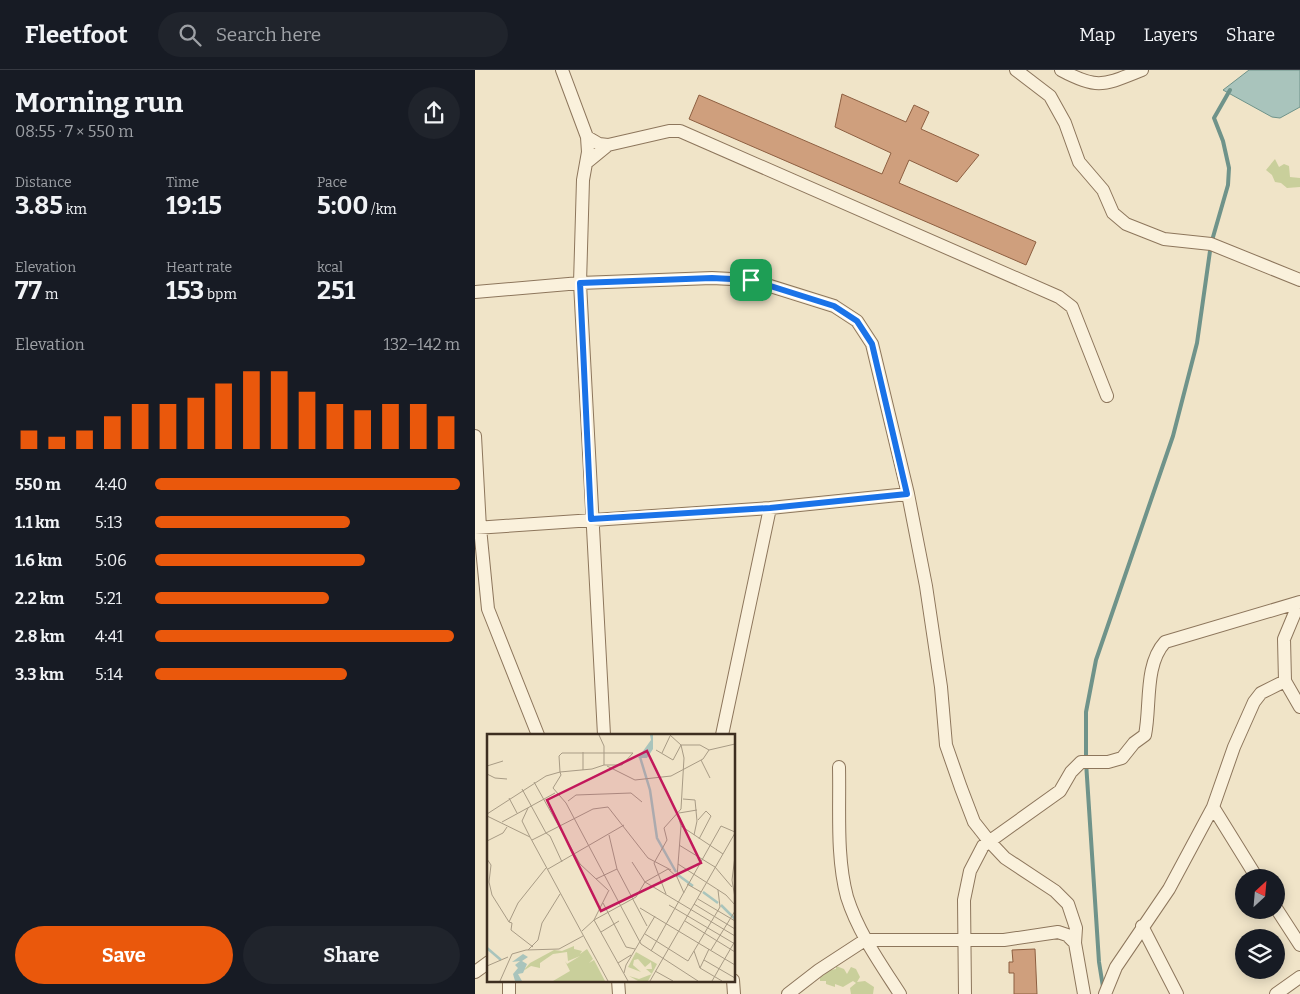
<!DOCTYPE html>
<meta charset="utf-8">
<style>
body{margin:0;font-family:Bitter,serif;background:#20242c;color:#f1f3f6;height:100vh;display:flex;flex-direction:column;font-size:19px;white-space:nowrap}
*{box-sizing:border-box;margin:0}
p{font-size:16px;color:#9ea1a6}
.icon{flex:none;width:28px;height:28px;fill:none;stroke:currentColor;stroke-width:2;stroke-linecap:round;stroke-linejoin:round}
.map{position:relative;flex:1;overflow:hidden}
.side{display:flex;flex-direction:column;background:#171b24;width:475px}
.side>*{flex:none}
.needle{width:32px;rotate:26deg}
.controls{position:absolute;left:760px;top:799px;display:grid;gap:10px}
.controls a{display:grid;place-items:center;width:50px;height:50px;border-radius:50%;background:#171b24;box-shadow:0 2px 12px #0003;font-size:25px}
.pin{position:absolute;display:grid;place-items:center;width:42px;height:42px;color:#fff;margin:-21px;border-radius:10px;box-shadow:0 2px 8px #0006}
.round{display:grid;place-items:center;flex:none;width:52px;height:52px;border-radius:26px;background:#20242c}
.overview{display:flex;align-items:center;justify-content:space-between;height:85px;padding:0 15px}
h1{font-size:28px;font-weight:700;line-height:38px}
.figures{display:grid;grid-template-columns:repeat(3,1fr);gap:8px;height:85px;padding:5px 15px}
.figures div{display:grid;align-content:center}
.figures b{font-size:25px;font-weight:700}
.figures small{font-size:14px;font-weight:400}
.figures p{font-size:14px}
.chart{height:140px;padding:10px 15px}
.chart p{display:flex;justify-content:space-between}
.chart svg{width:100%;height:90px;margin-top:5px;stroke:#ea580c;stroke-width:6}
.cta{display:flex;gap:10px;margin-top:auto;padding:10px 15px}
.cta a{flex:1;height:58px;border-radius:30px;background:#ea580c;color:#fff;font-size:20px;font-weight:700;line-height:58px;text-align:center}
.cta a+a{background:#20242c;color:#f1f3f6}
ul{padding:0 15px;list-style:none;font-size:16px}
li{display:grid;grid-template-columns:80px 60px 1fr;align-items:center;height:38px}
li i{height:12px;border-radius:6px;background:#ea580c}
header{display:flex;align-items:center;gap:30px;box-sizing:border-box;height:70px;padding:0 25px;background:#171b24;border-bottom:1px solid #363941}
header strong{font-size:24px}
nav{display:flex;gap:28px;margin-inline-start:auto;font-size:18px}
.search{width:350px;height:45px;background:#20242c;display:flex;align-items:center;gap:12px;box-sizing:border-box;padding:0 18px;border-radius:28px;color:#9ea1a6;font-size:19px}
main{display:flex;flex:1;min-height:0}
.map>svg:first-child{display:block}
.green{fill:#c9cf9b}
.water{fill:#a9c4bc;stroke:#6f938a}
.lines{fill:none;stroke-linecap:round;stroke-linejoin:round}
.stream{stroke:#6f938a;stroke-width:4}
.building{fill:#cf9f7d;stroke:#8d5f41}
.minor-casing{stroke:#8d765c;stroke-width:14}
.minor{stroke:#faf1dc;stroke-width:12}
.route-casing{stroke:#fff;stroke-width:10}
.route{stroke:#1a73e8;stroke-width:6}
.inset-river{fill:none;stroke:#a9c4bc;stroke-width:2.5}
.inset-road{fill:none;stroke:#a89b85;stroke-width:1}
.view{fill:#c2185b;fill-opacity:0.15;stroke:#c2185b;stroke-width:2.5}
.inset-edge{fill:none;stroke:#3d2e20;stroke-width:2.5}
</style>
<header>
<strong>Fleetfoot</strong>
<div class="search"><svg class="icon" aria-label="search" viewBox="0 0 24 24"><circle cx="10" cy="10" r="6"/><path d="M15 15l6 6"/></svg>Search here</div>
<nav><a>Map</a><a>Layers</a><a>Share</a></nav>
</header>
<main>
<section class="side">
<div class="overview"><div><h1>Morning run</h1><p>08:55 · 7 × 550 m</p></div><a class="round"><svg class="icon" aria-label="share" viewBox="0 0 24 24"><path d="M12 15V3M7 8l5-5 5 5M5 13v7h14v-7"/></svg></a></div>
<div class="figures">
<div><p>Distance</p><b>3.85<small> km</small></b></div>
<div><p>Time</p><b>19:15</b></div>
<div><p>Pace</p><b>5:00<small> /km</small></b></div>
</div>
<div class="figures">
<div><p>Elevation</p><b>77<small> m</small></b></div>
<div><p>Heart rate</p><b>153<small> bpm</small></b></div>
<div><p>kcal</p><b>251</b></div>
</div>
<div class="chart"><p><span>Elevation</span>132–142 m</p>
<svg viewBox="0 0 160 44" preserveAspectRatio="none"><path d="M5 44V35M15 44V38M25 44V35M35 44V28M45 44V22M55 44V22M65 44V19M75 44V12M85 44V6M95 44V6M105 44V16M115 44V22M125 44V25M135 44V22M145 44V22M155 44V28"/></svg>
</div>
<ul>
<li><b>550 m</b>4:40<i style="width:100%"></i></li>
<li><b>1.1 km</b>5:13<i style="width:64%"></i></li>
<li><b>1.6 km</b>5:06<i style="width:69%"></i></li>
<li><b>2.2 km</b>5:21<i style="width:57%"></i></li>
<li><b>2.8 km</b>4:41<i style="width:98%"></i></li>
<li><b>3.3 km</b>5:14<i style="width:63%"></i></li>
</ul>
<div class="cta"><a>Save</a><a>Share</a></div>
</section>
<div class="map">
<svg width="825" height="924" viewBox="0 0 825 924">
<rect width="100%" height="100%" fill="#f0e4c8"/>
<path class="green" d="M800,89L804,97L809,94L814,96L815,107L825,108V117L812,118L806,113L800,112L797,105L791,100Z
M361,896L369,899L372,904L376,897L381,899L385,907L382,912L390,911L399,917L398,924H376L375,918L381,913L378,911L368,917L360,914V917L351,914V911H345V908L355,900L361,899Z"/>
<path class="water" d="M774,0H825V37L805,48L797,47L748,20Z"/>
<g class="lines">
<path class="stream" d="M628,917L624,892L611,692V642L621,590L698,366L722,273L736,174L753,115L754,98L748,71L739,48L755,20"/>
</g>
<path class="building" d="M367,24L431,52L439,35L454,42L446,59L504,85L482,112L434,90L424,113L561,172L551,195L214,49L224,25L407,104L416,83L360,57Z
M560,879L562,924H539V903H534V892H538L537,880Z"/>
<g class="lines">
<defs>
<path id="minor" d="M87,0L112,67L113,82L108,110L105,213L129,665
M541,0L575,26L590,53L604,92L628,120L638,143L651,154L689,169L736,174L825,210
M586,0C623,20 629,15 667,0
M133,75L194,61H205L584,227L597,237L632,326
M111,93L133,75L124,74L112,67
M0,222L105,213L237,208L276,210L359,236L382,251L397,274L433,424L451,516L466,617L471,675L486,718L499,752L514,771L530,788L580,821L593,834L601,858L600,873
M0,366L5,458L13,539L63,665
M0,458L295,438L433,424
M824,533L809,569L810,611L825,637
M247,665L295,438
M364,697C365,739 361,786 372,827C383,862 405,893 425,924
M738,737L782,808
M801,838L825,875
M667,856L702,924
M0,902L14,892
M34,910V924
M143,910L144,924
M258,910L259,924
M313,924L344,900L390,870H529L583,862L592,865L600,873L609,924
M490,924L489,830L495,801L508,776L585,721L596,702L606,692H633L647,688L659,673L670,665C676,636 669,595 690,572L825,532
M630,924L641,897L694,819L738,737L759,677L779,632L786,623L810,611
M801,924L825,907"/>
</defs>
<use href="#minor" class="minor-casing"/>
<use href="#minor" class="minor"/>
</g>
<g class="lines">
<defs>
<path id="route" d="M237,208L276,210L359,236L382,251L397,274L432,424L295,438L116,449L105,213Z"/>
</defs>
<use href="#route" class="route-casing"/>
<use href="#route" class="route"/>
</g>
<g transform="translate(12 664)">
<rect width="248" height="248" fill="#f0e4c8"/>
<path d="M87,212V215L95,217L93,220L100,215L106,225L102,229L107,226L118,247H66L83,237L78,227L80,230L93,222L81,227L80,218L66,220L53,229V234L44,232L36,237L43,229L67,216L75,217ZM149,218L170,230L161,247H151L142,242L152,245L165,240L159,235H165L164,228L158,233L151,225L147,226L146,231L154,238L141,233Z" fill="#c9cf9b"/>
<path d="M163,1H166V15L160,24H151L164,6ZM36,220L41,223L35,227L40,230L36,239L31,240L35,247H28L26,240L31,234L28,231L33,227L25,228Z" fill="#a9c4bc"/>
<path class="inset-river" d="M153,23L163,56L170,104L189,138M191,141L206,152M216,158L231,169M234,171L248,185M0,214L14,226"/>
<path class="inset-road" d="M112,1L117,12V31M169,16L186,26L194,11H213L222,16M96,18V36M175,19L183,2M214,26L223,44M0,32L16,27M120,32L148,46L184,42L216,25L222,16L248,10M0,40L8,44L20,45M47,48L93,130L121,156M35,55L59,99L106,75L121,73L161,124L184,136M22,64L30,79M196,65L208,66L210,87L207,101M81,67L89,61L144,59L155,68M41,74L35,87L43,103M192,79L210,76M0,80L59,42L73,38L105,35L117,31H135L146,19H75L72,22L73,38L74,41L66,54L79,69L154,210L211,247M191,81L194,92L236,120M0,82L43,103L121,247M211,86L219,77L224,82L212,105M15,88L68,59M122,101L130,135L160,192M45,106L59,99L63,102L75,128M0,107L16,99L20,93M192,111L228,133L245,153M248,122L245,146L248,164M0,125L4,131L2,148L5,161L22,188L31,169L59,134M145,128L158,148L248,202M191,130L239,161L248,171M61,135L137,91M190,143L194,92M109,145L130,135M200,150L214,158M122,156L107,186L141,247M179,160L167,129L180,106L177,94L194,75L197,24L194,11L183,1M211,165L248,187M116,169L139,213L148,215M207,170L248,195M182,171L248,210M153,174L248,231M198,187L248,218M22,188L25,189L24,196L46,213M95,197L107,186L149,163L158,148L181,135L190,143L197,159M114,198L132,187M158,200L201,227L233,173L231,156M41,216L51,206L55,189L73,160M224,216L248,177M164,217L234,92L248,98M207,217L213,234L235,247M217,226L248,244M131,229L144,221M0,232L21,223M213,234L222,215M168,237L186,247M137,239L139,231L168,182M13,247L25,220L39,216L72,215L96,202M163,247L248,99M225,247L248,207"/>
<path class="view" d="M160,17L214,129L114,177L60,66Z"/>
<rect width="248" height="248" class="inset-edge"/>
</g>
</svg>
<div class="controls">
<a><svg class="needle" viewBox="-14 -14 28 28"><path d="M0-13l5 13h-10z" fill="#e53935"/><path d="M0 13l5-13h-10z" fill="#9ea1a6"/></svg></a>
<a><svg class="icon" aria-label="layers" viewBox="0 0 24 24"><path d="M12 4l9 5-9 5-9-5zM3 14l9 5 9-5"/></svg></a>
</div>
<div class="pin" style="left:276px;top:210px;background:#1e9e55"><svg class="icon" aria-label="arrive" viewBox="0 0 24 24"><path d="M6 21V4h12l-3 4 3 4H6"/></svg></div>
</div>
</main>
